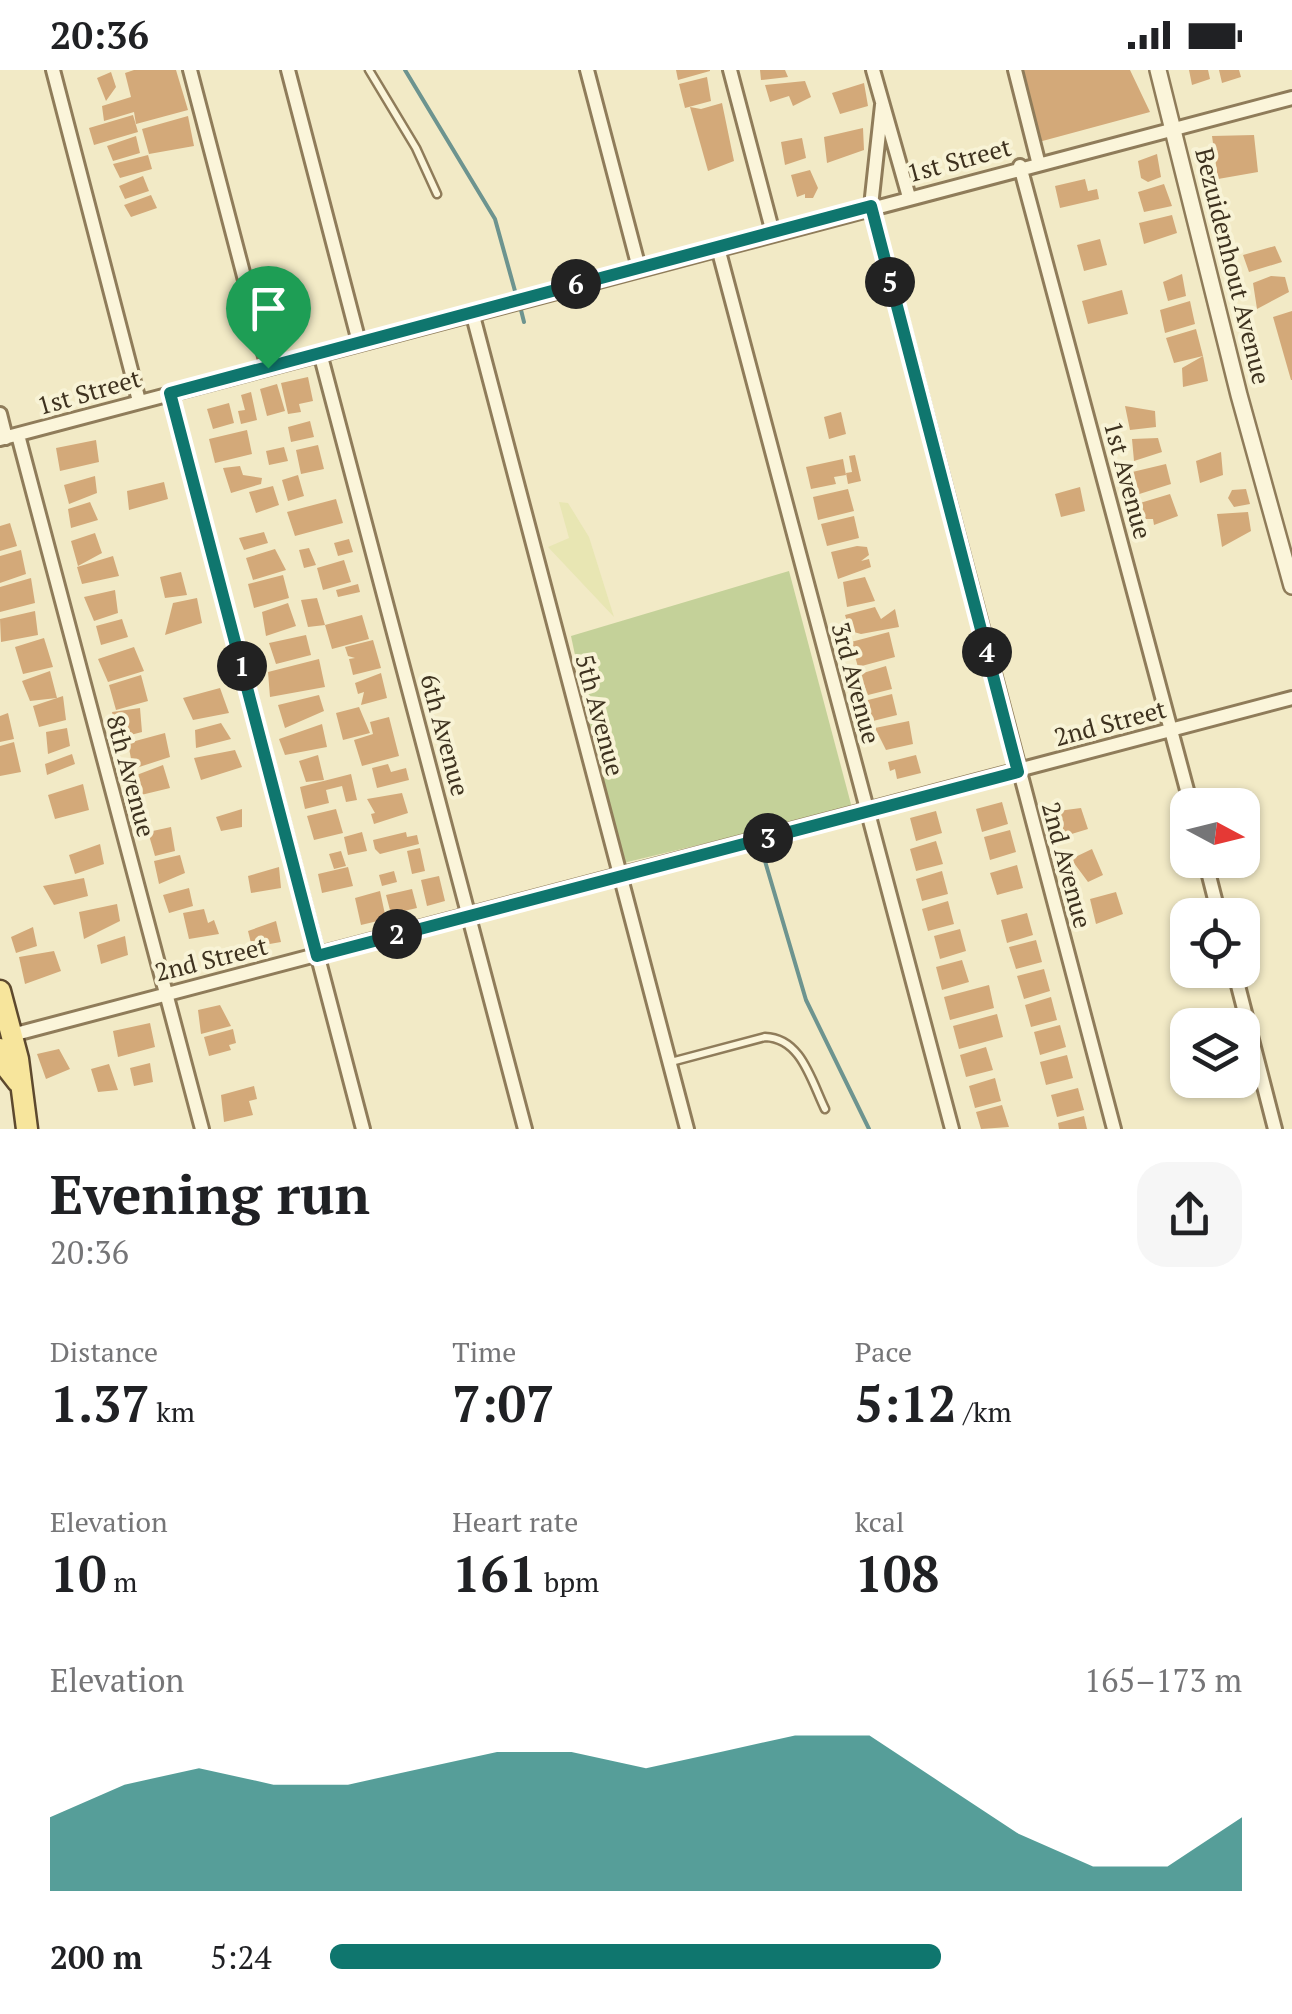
<!DOCTYPE html>
<meta charset="utf-8">
<style>
body{margin:0;font-family:"PT Serif",serif;background:#f6f6f6;color:#202124;height:100vh;display:flex;flex-direction:column;font-size:38px;white-space:nowrap}
*{box-sizing:border-box;margin:0}
p{font-size:32px;color:#757577}
.icon{flex:none;width:55px;height:55px;fill:none;stroke:currentColor;stroke-width:2;stroke-linecap:round;stroke-linejoin:round}
.map{position:relative;height:1059px;overflow:hidden}
.details{display:flex;flex-direction:column;background:#fff;flex:1}
.details>*{flex:none}
.needle{width:65px;rotate:97deg}
.buttons{position:absolute;left:1170px;top:718px;display:grid;gap:20px}
.buttons a{display:grid;place-items:center;width:90px;height:90px;border-radius:20px;background:#fff;box-shadow:0 2px 8px #0004;font-size:50px}
.pin{position:absolute;display:grid;place-items:center;width:85px;height:85px;color:#fff;margin:-102px -42px;border-radius:50% 50% 50% 0;rotate:-45deg;box-shadow:0 0 10px #0007}
.pin .icon{rotate:45deg}
.km{position:absolute;width:50px;height:50px;margin:-25px;border-radius:50%;background:#222;color:#fff;font-size:28px;line-height:50px;text-align:center}
.round{display:grid;place-items:center;flex:none;width:105px;height:105px;border-radius:30px;background:#f6f6f6}
.headline{display:flex;align-items:center;justify-content:space-between;height:170px;padding:0 50px}
h1{font-size:55px;font-weight:700;line-height:75px}
.figures{display:grid;grid-template-columns:repeat(3,1fr);gap:15px;height:170px;padding:10px 50px}
.figures div{display:grid;align-content:center}
.figures b{font-size:50px;font-weight:700}
.figures small{font-size:28px;font-weight:400}
.figures p{font-size:28px}
.chart{height:280px;padding:20px 50px}
.chart p{display:flex;justify-content:space-between}
.chart svg{width:100%;height:180px;margin-top:10px;fill:#0f766e;opacity:.7}
ul{padding:0 50px;list-style:none;font-size:32px}
li{display:grid;grid-template-columns:160px 120px 1fr;align-items:center;height:75px}
li i{height:25px;border-radius:12px;background:#0f766e}
.status{display:flex;justify-content:space-between;align-items:center;height:70px;padding:0 50px;background:#fff;direction:ltr}
.status svg{height:28px;fill:currentColor}
.map>svg:first-child{display:block}
.farmland{fill:#e8e6b3}
.green{fill:#c4d199}
.lines{fill:none;stroke-linecap:round;stroke-linejoin:round}
.stream{stroke:#6d948f;stroke-width:4}
.building{fill:#d3a979}
.service-casing{stroke:#8f7c5a;stroke-width:11}
.minor-casing{stroke:#8f7c5a;stroke-width:18}
.tertiary-casing{stroke:#8f7c5a;stroke-width:20}
.primary-casing{stroke:#5d492e;stroke-width:25}
.service{stroke:#fbf5da;stroke-width:6}
.minor{stroke:#fbf5da;stroke-width:12}
.tertiary{stroke:#fbf5da;stroke-width:15}
.primary{stroke:#f7e59c;stroke-width:20}
.route-casing{stroke:#fff;stroke-width:20}
.route{stroke:#0f766e;stroke-width:12}
.labels{text-anchor:middle;stroke-width:8;stroke-linejoin:round;paint-order:stroke}
.street-label{font-size:25px;fill:#3e321f;stroke:#f8f3d6}
</style>
<div class="status"><b>20:36</b><svg viewBox="0 0 49 12"><path d="M0 12V9h3v3zM5 12V6h3v6zM10 12V3h3v9zM15 12V0h3v12zM26 1h20v11H26zM47 4h2v5h-2z"/></svg></div>
<div class="map">
<svg width="1292" height="1059" viewBox="0 0 1292 1059">
<rect width="100%" height="100%" fill="#f2eac6"/>
<path class="farmland" d="M559,432L568,433L589,467L614,547L548,477L569,468Z"/>
<path class="green" d="M789,501L852,738L619,794L571,566Z"/>
<g class="lines">
<path class="stream" d="M405,0L495,149L515,221
M521,240L524,252
M762,781L806,930L869,1059"/>
</g>
<path class="building" d="M134,0H176L188,40L136,54L134,42L104,51L102,36L131,27L125,3Z
M676,0H710V1L678,10Z
M760,0H785L788,7L761,10Z
M1018,0H1130L1150,42L1035,73Z
M1189,0H1208L1210,9L1192,15Z
M1219,0H1239L1241,7L1222,13Z
M111,2L116,17L106,31L97,8Z
M707,7L711,31L685,38L679,14Z
M805,11L811,27L793,36L789,26L770,32L765,15Z
M864,13L868,36L840,44L832,23Z
M722,33L734,91L708,101L690,37L701,39Z
M133,45L138,62L94,75L89,58Z
M188,46L194,76L149,84L142,59Z
M863,58L864,80L827,93L824,67Z
M1254,65L1258,102L1218,109L1212,66Z
M136,66L140,83L113,91L107,76Z
M802,68L806,88L785,95L781,72Z
M1157,84L1161,107L1148,112L1141,108L1138,91Z
M148,85L152,99L120,108L113,94Z
M810,100L818,118L813,128H805V124L797,127L791,105Z
M143,106L149,121L125,129L119,116Z
M1085,109L1088,121L1097,119L1099,129L1060,138L1055,116Z
M1164,114L1172,136L1144,142L1138,122Z
M151,125L157,138L131,147L124,135Z
M1172,145L1177,163L1144,174L1139,153Z
M1100,169L1107,195L1084,201L1077,175Z
M1275,176L1282,192L1249,202L1243,185Z
M1182,204L1186,226L1168,231L1163,212Z
M1271,206L1285,207L1289,222L1257,239L1253,213Z
M1122,220L1128,244L1088,254L1082,231Z
M1190,231L1195,254L1165,263L1160,240Z
M1292,241V310H1291L1273,247Z
M1196,259L1203,286L1208,311L1183,317L1182,298L1203,286L1174,293L1166,268Z
M308,307L313,331L299,334L301,342L288,344L281,313Z
M277,314L285,341L267,346L260,319Z
M251,322L257,350L241,354L238,341L245,340L241,325Z
M229,333L234,353L213,359L207,339Z
M1125,336L1155,341L1156,357L1130,360Z
M841,342L846,364L829,369L824,347Z
M310,351L314,367L291,372L288,357Z
M247,360L252,384L215,393L209,369Z
M1158,368L1162,382L1134,391L1132,369Z
M96,370L99,392L60,401L56,378Z
M318,375L324,399L301,404L296,380Z
M284,377L288,391L269,395L266,381Z
M1221,382L1223,405L1200,413L1196,391Z
M855,385L861,411L848,414L846,403L852,402L849,386Z
M843,389L846,405L834,407L836,414L811,419L806,397Z
M1166,394L1171,414L1133,426L1128,403Z
M240,396L243,405L262,408L261,414L231,423L223,398Z
M298,405L304,426L288,431L282,410Z
M95,406L97,423L69,434L64,415Z
M164,412L168,429L129,440L127,421Z
M273,416L279,435L256,443L249,422Z
M1080,417L1085,441L1061,447L1055,424Z
M848,419L854,441L818,450L813,427Z
M1246,419L1250,434L1234,437L1228,428L1232,420Z
M1170,424L1178,446L1154,455L1153,449H1143L1140,433Z
M336,429L343,453L295,466L287,442Z
M90,432L98,450L71,458L68,439Z
M1248,442L1251,461L1222,477L1217,444Z
M854,446L859,468L827,476L821,454Z
M10,453L17,476L0,481V456Z
M264,462L268,473L244,480L239,468Z
M95,463L102,483L78,496L71,471Z
M349,469L353,482L338,486L334,473Z
M857,476L867,477L869,485L861,491L869,489L871,497L838,509L831,482Z
M309,478L316,495L304,498L299,480Z
M275,479L286,500L253,510L246,488Z
M21,480L26,504L0,513V486Z
M113,486L119,506L82,514L77,497Z
M344,490L351,512L323,520L317,498Z
M181,502L187,525L165,528L160,507Z
M283,505L289,528L254,538L248,514Z
M865,507L875,531L847,537L843,512Z
M31,508L35,533L0,542V517Z
M358,514L360,522L338,527L336,520Z
M115,520L118,543L94,551L84,527Z
M197,528L202,553L165,565L173,533Z
M317,528L325,555L308,557L301,530Z
M288,533L296,556L266,566L262,542Z
M875,537L881,549L895,539L899,557L861,564L850,561L845,545Z
M35,541L38,565L1,572L0,549Z
M362,545L369,569L332,579L325,555Z
M122,549L128,567L101,575L96,556Z
M889,562L895,587L858,597L851,572Z
M306,565L311,585L276,594L269,573Z
M44,568L53,597L23,604L15,577Z
M373,570L381,598L353,605L349,589L355,588L348,586L345,577Z
M134,577L144,601L108,612L98,589Z
M319,589L325,617L270,627L268,602Z
M886,596L892,619L868,625L860,604Z
M50,601L57,628L63,626L66,650L39,657L33,636L57,628L30,631L22,611Z
M381,603L387,628L361,635L364,622L358,624L355,613Z
M141,605L148,631L116,640L109,615Z
M220,618L229,643L193,650L183,628Z
M892,624L897,645L873,651L866,637L868,630Z
M319,625L324,641L285,658L278,635Z
M359,637L370,663L343,670L336,643Z
M140,638L142,662L119,668L112,642Z
M8,643L14,669L0,672V646Z
M389,647L399,686L362,696L354,670L373,664L370,652Z
M909,651L913,674L886,680L875,658Z
M221,653L231,669L196,678L195,660Z
M322,654L327,677L285,685L279,669Z
M67,658L70,676L48,684L46,662Z
M165,663L170,687L133,699L128,673Z
M14,672L21,702L0,706V676Z
M235,680L242,697L201,710L194,688Z
M72,684L75,694L47,705L45,694Z
M318,685L324,710L306,712L299,691Z
M916,685L921,703L897,709L895,699L890,701L888,692Z
M388,694L391,702L406,698L409,710L377,718L372,698Z
M163,695L170,718L141,725L134,706Z
M351,704L357,730L346,732L342,716L326,720L329,733L305,739L300,717Z
M83,714L89,740L55,749L48,725Z
M402,723L408,743L374,754L371,744L375,743L367,729Z
M1002,732L1008,754L982,762L976,739Z
M1081,738L1088,759L1065,766L1058,741Z
M242,739V757L221,761L216,747Z
M336,739L343,763L314,770L307,746Z
M936,741L942,763L916,771L910,748Z
M171,757L175,781L155,786L148,762Z
M1010,760L1016,782L990,790L984,767Z
M362,762L367,781L348,785L344,767Z
M406,762L407,767L417,765L419,774L380,784L375,779L373,770Z
M936,771L943,794L916,801L910,779Z
M100,774L104,794L75,804L69,785Z
M420,778L425,801L412,804L407,781Z
M1092,779L1103,805L1088,812L1071,789Z
M341,781L346,796L334,799L329,784Z
M180,785L185,803L159,814L154,791Z
M1017,795L1023,818L997,825L990,803Z
M279,797L281,818L251,823L248,806Z
M348,797L353,816L322,823L318,804Z
M394,801L397,812L382,816L379,805Z
M942,801L948,824L922,831L916,809Z
M439,806L445,831L427,836L421,810Z
M84,808L88,826L54,835L43,816Z
M189,818L193,836L169,843L163,825Z
M412,819L417,838L391,844L386,825Z
M380,821L386,849L361,855L355,828Z
M1116,822L1123,844L1096,854L1090,829Z
M948,831L954,854L928,861L922,839Z
M117,834L120,851L84,869L79,842Z
M204,839L208,853L214,850L219,864L189,869L183,843Z
M1027,843L1033,865L1007,873L1001,850Z
M276,851L281,872L252,877L248,861Z
M33,857L37,876L16,883L11,867Z
M960,859L966,881L940,889L934,866Z
M125,866L128,885L101,894L97,875Z
M1036,870L1042,892L1016,899L1009,877Z
M54,881L61,901L25,914L19,887Z
M962,890L969,912L942,920L936,897Z
M1044,899L1050,921L1024,929L1017,906Z
M989,915L994,938L950,950L944,927Z
M1051,927L1057,950L1031,957L1025,935Z
M220,935L231,956L201,964L198,940Z
M997,944L1003,967L959,979L953,956Z
M150,953L155,977L118,987L113,961Z
M1060,955L1066,977L1040,985L1034,962Z
M233,959L236,973L229,975L231,980L209,986L204,967Z
M986,977L993,1000L966,1007L960,985Z
M59,979L70,999L46,1009L37,984Z
M1067,985L1073,1008L1046,1015L1040,992Z
M150,993L153,1012L134,1016L130,998Z
M109,994L118,1020L98,1022L91,999Z
M995,1008L1001,1031L975,1038L969,1016Z
M254,1016L257,1029L249,1031L253,1045L224,1052L221,1025Z
M1078,1018L1084,1040L1057,1047L1051,1025Z
M1002,1035L1009,1057L981,1059L976,1042Z
M1084,1046L1087,1059H1059L1058,1053Z"/>
<g class="lines">
<defs>
<path id="service" d="M369,0L416,78L437,124
M671,992L765,967C801,968 811,1010 825,1039"/>
<path id="minor" d="M53,0L139,331
M190,0L268,298
M288,0L359,272
M587,0L639,198
M730,0L773,163
M873,0L909,127
M1015,0L1038,91
M882,35L871,136L1114,1059
M1020,96L1191,735
M718,178L952,1059
M472,242L687,1059
M320,283L525,1059
M170,323L363,1059
M0,344L6,368
M18,365L202,1059
M0,369L1292,28
M1205,790L1219,845
M1234,900L1275,1059
M12,965L1292,628"/>
<path id="tertiary" d="M1158,0L1239,325L1292,516"/>
<path id="primary" d="M0,921L18,989L27,1059
M0,979L3,993L18,1012"/>
</defs>
<use href="#service" class="service-casing"/>
<use href="#minor" class="minor-casing"/>
<use href="#tertiary" class="tertiary-casing"/>
<use href="#primary" class="primary-casing"/>
<use href="#service" class="service"/>
<use href="#minor" class="minor"/>
<use href="#tertiary" class="tertiary"/>
<use href="#primary" class="primary"/>
</g>
<g class="lines">
<defs>
<path id="route" d="M871,136L1018,702L317,886L170,323Z"/>
</defs>
<use href="#route" class="route-casing"/>
<use href="#route" class="route"/>
</g>
<g class="labels">
<g class="street-label">
<text transform="translate(959 90) rotate(-15)" y="9">1st Street</text>
<text transform="translate(1233 196) rotate(76)" y="9">Bezuidenhout Avenue</text>
<text transform="translate(89 322) rotate(-16)" y="9">1st Street</text>
<text transform="translate(1128 410) rotate(75)" y="9">1st Avenue</text>
<text transform="translate(856 613) rotate(75)" y="9">3rd Avenue</text>
<text transform="translate(600 645) rotate(75)" y="9">5th Avenue</text>
<text transform="translate(1110 653) rotate(-15)" y="9">2nd Street</text>
<text transform="translate(445 665) rotate(75)" y="9">6th Avenue</text>
<text transform="translate(131 706) rotate(75)" y="9">8th Avenue</text>
<text transform="translate(1067 795) rotate(75)" y="9">2nd Avenue</text>
<text transform="translate(211 889) rotate(-14)" y="9">2nd Street</text>
</g>
</g>
</svg>
<div class="buttons">
<a><svg class="needle" viewBox="-14 -14 28 28"><path d="M0-13l5 13h-10z" fill="#e53935"/><path d="M0 13l5-13h-10z" fill="#757577"/></svg></a>
<a><svg class="icon" aria-label="locate" viewBox="0 0 24 24"><circle cx="12" cy="12" r="6"/><path d="M12 2v4M12 18v4M2 12h4M18 12h4"/></svg></a>
<a><svg class="icon" aria-label="layers" viewBox="0 0 24 24"><path d="M12 4l9 5-9 5-9-5zM3 14l9 5 9-5"/></svg></a>
</div>
<div class="pin" style="left:268px;top:298px;background:#1e9e55"><svg class="icon" aria-label="arrive" viewBox="0 0 24 24"><path d="M6 21V4h12l-3 4 3 4H6"/></svg></div>
<b class="km" style="left:242px;top:596px">1</b>
<b class="km" style="left:397px;top:864px">2</b>
<b class="km" style="left:768px;top:768px">3</b>
<b class="km" style="left:987px;top:582px">4</b>
<b class="km" style="left:890px;top:212px">5</b>
<b class="km" style="left:576px;top:214px">6</b>
</div>
<section class="details">
<div class="headline"><div><h1>Evening run</h1><p>20:36</p></div><a class="round"><svg class="icon" aria-label="share" viewBox="0 0 24 24"><path d="M12 15V3M7 8l5-5 5 5M5 13v7h14v-7"/></svg></a></div>
<div class="figures">
<div><p>Distance</p><b>1.37<small> km</small></b></div>
<div><p>Time</p><b>7:07</b></div>
<div><p>Pace</p><b>5:12<small> /km</small></b></div>
</div>
<div class="figures">
<div><p>Elevation</p><b>10<small> m</small></b></div>
<div><p>Heart rate</p><b>161<small> bpm</small></b></div>
<div><p>kcal</p><b>108</b></div>
</div>
<div class="chart"><p><span>Elevation</span>165–173 m</p>
<svg viewBox="0 0 160 44" preserveAspectRatio="none"><path d="M0 44V26L10 18L20 14L30 18L40 18L50 14L60 10L70 10L80 14L90 10L100 6L110 6L120 18L130 30L140 38L150 38L160 26V44z"/></svg>
</div>
<ul>
<li><b>200 m</b>5:24<i style="width:67%"></i></li>
</ul>
</section>
